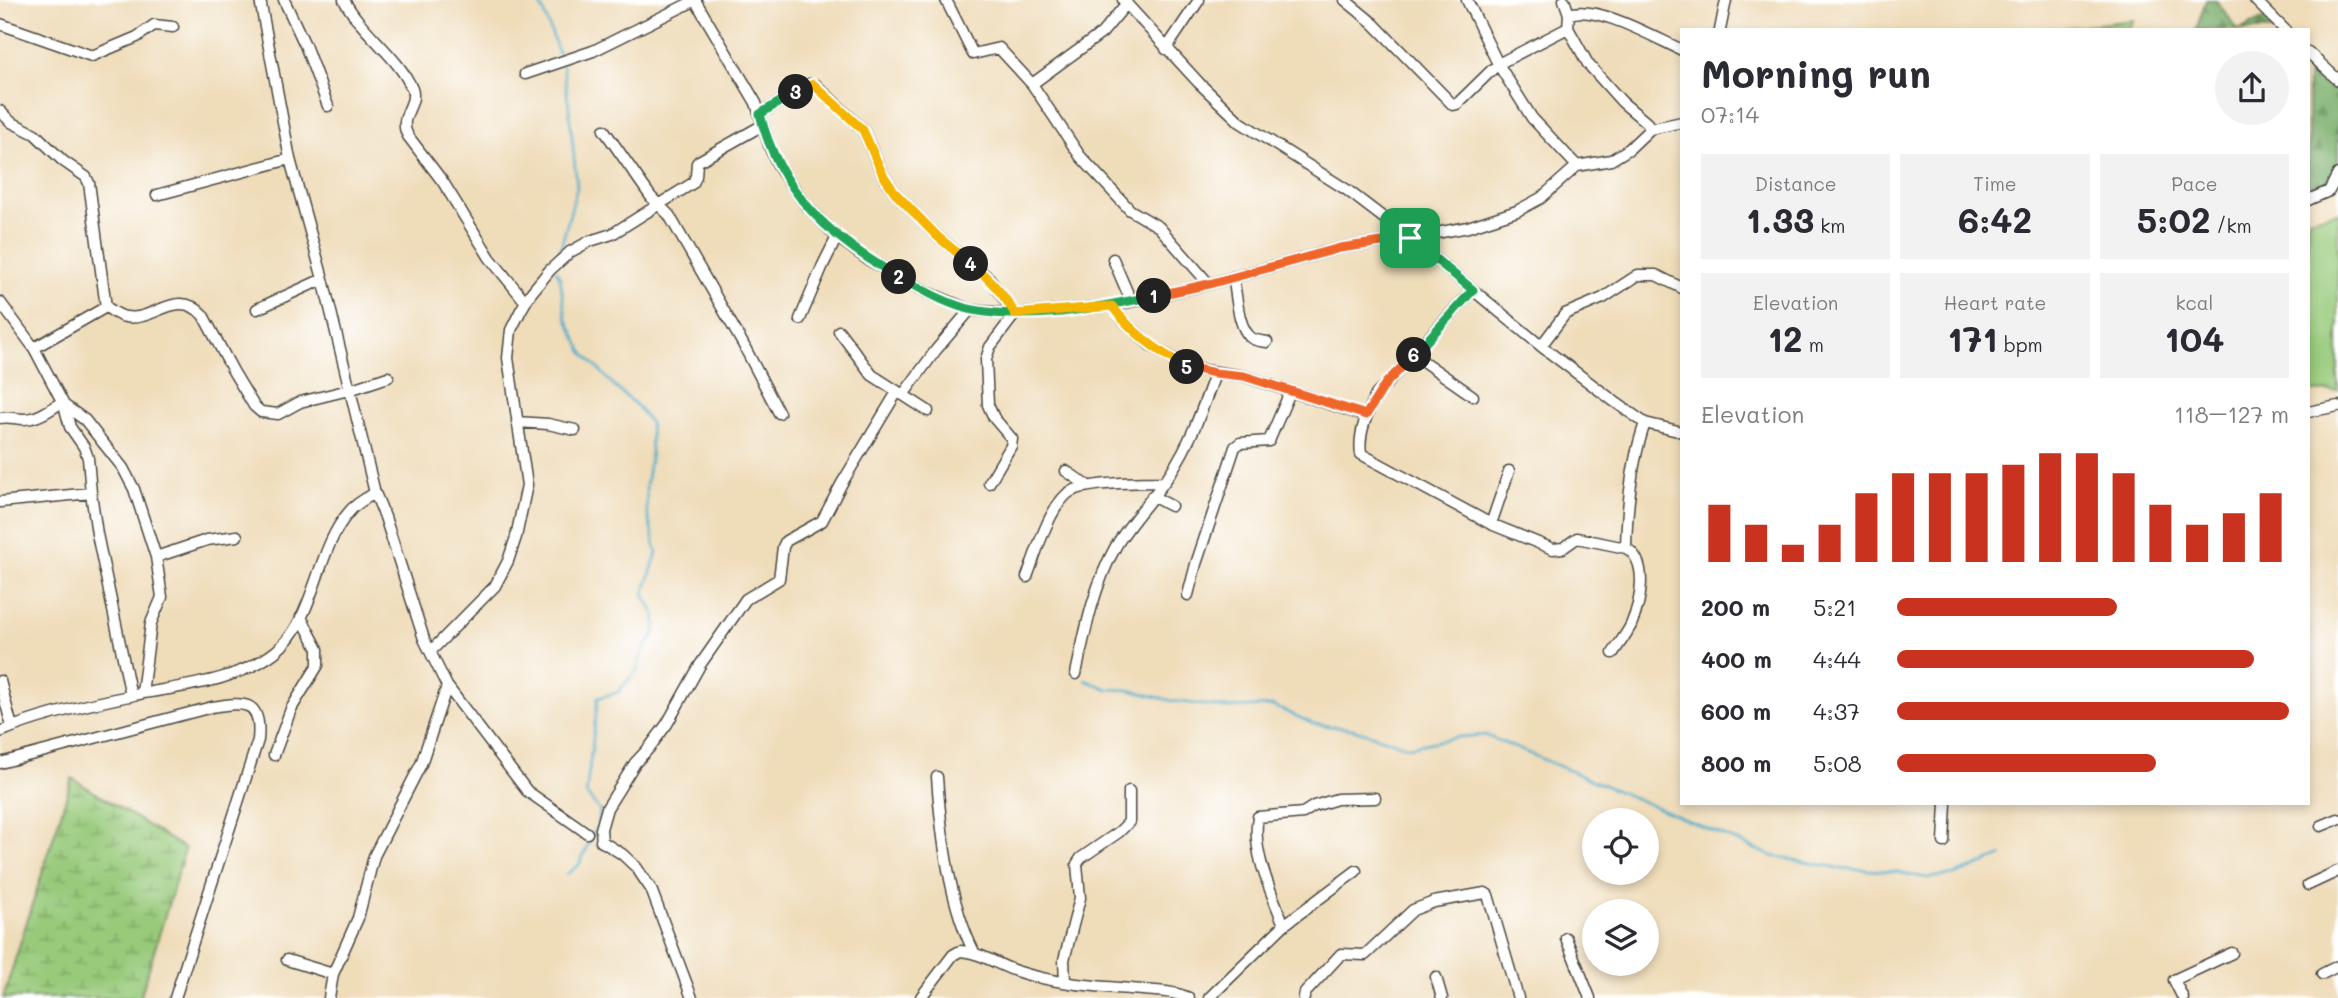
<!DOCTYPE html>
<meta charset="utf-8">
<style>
body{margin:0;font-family:Mali,sans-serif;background:#f2f2f3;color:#2b2b33;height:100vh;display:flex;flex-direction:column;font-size:26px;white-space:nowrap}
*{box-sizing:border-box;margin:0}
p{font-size:23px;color:#7c7c81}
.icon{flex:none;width:38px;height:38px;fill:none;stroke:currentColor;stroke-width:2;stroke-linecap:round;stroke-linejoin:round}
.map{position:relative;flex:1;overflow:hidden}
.sheet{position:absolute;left:1680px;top:28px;width:630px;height:777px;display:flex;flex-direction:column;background:#fff;border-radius:0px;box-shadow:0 4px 10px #0003}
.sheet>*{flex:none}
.buttons{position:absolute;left:1582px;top:808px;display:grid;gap:14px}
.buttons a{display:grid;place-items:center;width:77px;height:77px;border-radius:50%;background:#fff;box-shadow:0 4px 10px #0003;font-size:35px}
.pin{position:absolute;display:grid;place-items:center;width:60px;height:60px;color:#fff;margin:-30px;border-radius:14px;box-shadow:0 4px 10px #0006}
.km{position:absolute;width:35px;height:35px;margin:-18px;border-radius:50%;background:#222;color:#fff;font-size:19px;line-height:35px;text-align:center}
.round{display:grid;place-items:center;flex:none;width:74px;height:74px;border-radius:37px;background:#f2f2f3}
.summary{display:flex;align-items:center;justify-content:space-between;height:119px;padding:0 21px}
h1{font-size:38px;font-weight:700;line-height:52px}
.metrics{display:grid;grid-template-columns:repeat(3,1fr);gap:10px;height:119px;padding:7px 21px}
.metrics div{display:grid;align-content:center;border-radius:0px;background:#f2f2f3;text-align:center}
.metrics b{font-size:35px;font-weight:700}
.metrics small{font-size:19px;font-weight:400}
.metrics p{font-size:19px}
.chart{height:196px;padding:14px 21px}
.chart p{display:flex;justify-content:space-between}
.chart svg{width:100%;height:126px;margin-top:7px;stroke:#c8321e;stroke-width:6}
ul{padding:0 21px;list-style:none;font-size:23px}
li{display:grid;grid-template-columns:112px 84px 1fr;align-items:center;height:52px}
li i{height:18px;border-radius:9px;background:#c8321e}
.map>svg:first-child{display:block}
.grass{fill:#98ca7a;stroke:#627a52;stroke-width:2}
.forest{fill:url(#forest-firs);stroke:#526c4a;stroke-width:2}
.wetland{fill:url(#wetland-marsh);stroke:#627a52;stroke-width:2}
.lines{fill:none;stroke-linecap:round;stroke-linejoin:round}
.stream{stroke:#4bacca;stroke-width:2.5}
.minor-casing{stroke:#484640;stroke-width:13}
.minor{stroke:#fff;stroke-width:10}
.split-1-casing{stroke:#fff;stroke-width:14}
.split-2-casing{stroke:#fff;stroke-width:14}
.split-3-casing{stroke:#fff;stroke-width:14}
.split-4-casing{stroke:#fff;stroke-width:14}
.split-5-casing{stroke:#fff;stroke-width:14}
.split-6-casing{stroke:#fff;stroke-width:14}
.split-7-casing{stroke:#fff;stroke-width:14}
.split-1{stroke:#f0652b;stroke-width:9}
.split-2{stroke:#22a559;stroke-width:9}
.split-3{stroke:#22a559;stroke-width:9}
.split-4{stroke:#f5b400;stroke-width:9}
.split-5{stroke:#f5b400;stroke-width:9}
.split-6{stroke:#f0652b;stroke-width:9}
.split-7{stroke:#22a559;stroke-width:9}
</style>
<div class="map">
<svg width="2338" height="998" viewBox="0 0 2338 998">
<defs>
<pattern id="forest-firs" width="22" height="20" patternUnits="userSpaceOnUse" patternTransform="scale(1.75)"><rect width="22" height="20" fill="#7aae6a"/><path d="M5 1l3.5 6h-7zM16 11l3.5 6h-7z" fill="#648e57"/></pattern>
<pattern id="wetland-marsh" width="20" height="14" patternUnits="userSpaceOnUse" patternTransform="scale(1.75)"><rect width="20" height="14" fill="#98ca7a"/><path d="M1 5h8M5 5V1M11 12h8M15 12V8" fill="none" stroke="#7ca464"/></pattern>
</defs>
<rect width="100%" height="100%" fill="#fff"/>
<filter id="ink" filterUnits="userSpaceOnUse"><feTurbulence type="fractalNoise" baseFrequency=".0143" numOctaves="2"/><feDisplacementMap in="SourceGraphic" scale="14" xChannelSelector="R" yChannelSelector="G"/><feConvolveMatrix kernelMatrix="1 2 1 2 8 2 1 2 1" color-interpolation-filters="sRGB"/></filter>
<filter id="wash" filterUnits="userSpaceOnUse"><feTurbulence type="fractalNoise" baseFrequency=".00686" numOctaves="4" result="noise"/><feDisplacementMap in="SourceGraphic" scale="28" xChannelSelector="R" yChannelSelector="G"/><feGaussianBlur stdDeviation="1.57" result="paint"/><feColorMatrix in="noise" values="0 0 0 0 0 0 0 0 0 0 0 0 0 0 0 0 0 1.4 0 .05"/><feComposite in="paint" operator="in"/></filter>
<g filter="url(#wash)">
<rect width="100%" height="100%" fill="#efdcb9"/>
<path class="grass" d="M2134,20L2127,30H2048Z
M2338,212V391L2308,392V219Z"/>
<path class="forest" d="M2206,0H2216L2238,30H2196Z
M2267,17L2282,30H2239Z
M2308,57L2338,90V160L2323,191L2308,183Z"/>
<path class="wetland" d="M72,778L185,849L140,998H3Z"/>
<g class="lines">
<path class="stream" d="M537,0L544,12L561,60
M554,261L561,247L577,187L569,107L563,66
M556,270L560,278L566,318L583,352L616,388L637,406L650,423L651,452L646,486L647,513L657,553L644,594L656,617L655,633L643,651L637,670L618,692L598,698L586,794L600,811L598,822
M1085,680L1108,689L1129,690L1173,701L1227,708L1273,706L1314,724L1353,729L1409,747L1458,737L1485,735L1772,856L1839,868L1896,872L1927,878L1955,875L2002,856
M567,874L579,865L596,828"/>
</g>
</g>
<g filter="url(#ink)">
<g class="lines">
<defs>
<path id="minor" d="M260,0L290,159L323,279L375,493
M284,0L305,45L328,106
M344,0C361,32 400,58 412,89C418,105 397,117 408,136L443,182L490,258L525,301
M695,0L756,103L770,148L780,169L805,204L837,237L867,259L927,292L970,310L1015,314L1112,306L1209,284L1340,248L1410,238L1541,346L1615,402L1645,423L1682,432
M946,0L973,54L999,48L1032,84L1102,33L1127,3
M1123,0L1199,83L1240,122L1347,190L1410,238L1468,227L1517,211L1541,198L1577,166L1611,160L1629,149L1650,129L1682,122
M1345,0L1373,23L1453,105L1457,104L1498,64L1568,28
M1467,0L1498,64L1532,118L1577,166
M1564,0L1569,14L1568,28L1588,64L1622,102L1647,123L1650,129
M2255,0L2285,30
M1569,14C1597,4 1655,38 1682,50
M0,24L92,56L137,37L154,25L173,27
M1720,30L1726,0
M1166,49L1199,0
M2308,52L2338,80
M525,74L593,51L696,0
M1032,84L1080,156L1130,210L1159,227L1209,284
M0,111L11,122L35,134L63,161L86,177L89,183L106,307
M760,114L809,84L816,85L863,130L883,175L896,194L938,237L989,278L1015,314L990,347L986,359L988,405L994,418L1012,439L1011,446L989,483
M604,130L651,197L669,215L743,344L779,413
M157,195L290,159
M2308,200L2329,191L2338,174
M1113,259L1131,301
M1233,277C1237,294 1237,325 1250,337C1255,341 1261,341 1267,342
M1473,290L1376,395C1367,414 1358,433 1361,454L1491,524L1553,549L1563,548L1577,538L1626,548
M0,302L34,348L64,405L70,427L84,447L88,458L91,493
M1112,306L1124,321L1150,345L1189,368L1244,376L1366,416
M257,309L323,279
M800,319L823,265L837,237
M839,331L872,375L928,411
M1541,346L1565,314L1603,298L1638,275H1656L1682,288
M34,348L106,307C113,311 118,316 126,317C154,322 177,287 203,315L233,371L254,406L261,412L278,414L300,402L349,390L388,377
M1414,355L1473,396
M903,395L936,350L970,310
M64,405L85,420L123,468L134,489L156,557L162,597L151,623L142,693
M2308,412L2338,406
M0,418C9,416 15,419 24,419C38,419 51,409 62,402
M517,422L548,424L575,430
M1066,471L1088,486
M1152,496L1171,506
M0,502L91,493L97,534L131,696
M1491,524L1509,471
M156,557L207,540L237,536
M1027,577C1036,553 1048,511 1067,494C1080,482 1145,482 1164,482
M1188,595L1196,564L1235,447L1240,443L1269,441L1290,392
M431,651L495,586L508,561L516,537L527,485L508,358L511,330L521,310L531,293L550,270L570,252L590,241L612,234L693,183L696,176L697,163L699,161L763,125
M1613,653C1619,644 1626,635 1631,625C1640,604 1650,562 1626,548C1627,506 1631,463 1645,423
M1076,674C1085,631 1094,585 1116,546C1132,519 1155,497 1171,472C1191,442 1203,407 1215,374
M0,681L12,727
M0,732C37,716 94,703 134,695C181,686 236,682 275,652C316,620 315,551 349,512C355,504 366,498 375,493L385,517L424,639L447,686L527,791L587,833
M274,755L291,709L318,665V649L301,617
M0,763L212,707C244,702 262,699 258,740L175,998
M937,777C941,833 949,904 975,954
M2321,826L2338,819
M601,841L622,854L636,867L651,889L692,998
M602,842L601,829L607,808L635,763L649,748L667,724L700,665L746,599L779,579L783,547L786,541L822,521L842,483L897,392
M1944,842L1946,803
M2308,885L2338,871
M1284,925C1272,893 1251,852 1258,817L1303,813L1314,806L1337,799L1375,798
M1566,938L1590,998
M287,960L333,974
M2322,974L2338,966
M1436,977L1442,998
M1065,981L1064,960L1080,898L1077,864L1081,858L1119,832L1129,822V791
M921,997L953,955L960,951C980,952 998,965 1016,971C1052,983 1092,986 1130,989C1149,991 1171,990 1189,998
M329,998L333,974L358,918L374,856L421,764L447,686
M1209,998L1284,925L1356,871
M1304,998L1305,993L1341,954L1365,955L1413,910L1434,902L1485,893L1488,895L1518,998
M2183,998L2174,980L2232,953"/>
</defs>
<use href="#minor" class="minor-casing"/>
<use href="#minor" class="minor"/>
</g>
</g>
<g class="lines" filter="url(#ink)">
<defs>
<path id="split-1" d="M1154,296L1209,284L1340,248L1410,238"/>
<path id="split-2" d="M899,277C922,289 947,305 973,310C1032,321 1095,308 1154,296"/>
<path id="split-3" d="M796,92L760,114C779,192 831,239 899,277"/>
<path id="split-4" d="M796,92L813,84L863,130L883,175L896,194L938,237L971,264"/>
<path id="split-5" d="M971,264C990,279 1004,294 1015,314L1112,306C1132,333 1158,352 1187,367"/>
<path id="split-6" d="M1187,367L1215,373L1244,376L1366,415L1386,383L1414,355"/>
<path id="split-7" d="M1410,238L1473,290L1414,355"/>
</defs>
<use href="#split-1" class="split-1-casing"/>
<use href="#split-2" class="split-2-casing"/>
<use href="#split-3" class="split-3-casing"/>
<use href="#split-4" class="split-4-casing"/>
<use href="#split-5" class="split-5-casing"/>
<use href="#split-6" class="split-6-casing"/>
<use href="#split-7" class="split-7-casing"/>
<use href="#split-1" class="split-1"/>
<use href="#split-2" class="split-2"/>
<use href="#split-3" class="split-3"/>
<use href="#split-4" class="split-4"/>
<use href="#split-5" class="split-5"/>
<use href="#split-6" class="split-6"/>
<use href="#split-7" class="split-7"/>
</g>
</svg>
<div class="buttons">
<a><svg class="icon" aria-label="locate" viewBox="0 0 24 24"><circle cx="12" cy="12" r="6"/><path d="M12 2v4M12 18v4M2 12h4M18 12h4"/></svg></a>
<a><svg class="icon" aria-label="layers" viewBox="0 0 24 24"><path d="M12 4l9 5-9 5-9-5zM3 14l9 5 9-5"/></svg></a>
</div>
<div class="pin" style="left:1410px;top:238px;background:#1e9e55"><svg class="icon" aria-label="arrive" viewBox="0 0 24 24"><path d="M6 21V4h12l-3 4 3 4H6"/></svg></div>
<b class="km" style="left:1154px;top:296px">1</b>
<b class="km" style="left:899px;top:277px">2</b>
<b class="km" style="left:796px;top:92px">3</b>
<b class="km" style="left:971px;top:264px">4</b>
<b class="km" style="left:1187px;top:367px">5</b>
<b class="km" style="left:1414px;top:355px">6</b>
<section class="sheet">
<div class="summary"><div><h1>Morning run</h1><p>07:14</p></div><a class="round"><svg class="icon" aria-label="share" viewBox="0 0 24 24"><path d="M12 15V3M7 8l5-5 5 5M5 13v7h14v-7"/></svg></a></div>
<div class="metrics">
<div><p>Distance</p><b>1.33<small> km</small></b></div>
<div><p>Time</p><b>6:42</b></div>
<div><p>Pace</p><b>5:02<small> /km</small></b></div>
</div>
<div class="metrics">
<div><p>Elevation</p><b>12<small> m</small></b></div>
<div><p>Heart rate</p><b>171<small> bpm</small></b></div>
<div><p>kcal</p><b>104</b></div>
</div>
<div class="chart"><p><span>Elevation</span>118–127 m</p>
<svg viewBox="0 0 160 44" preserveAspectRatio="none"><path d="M5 44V24M15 44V31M25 44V38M35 44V31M45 44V20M55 44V13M65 44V13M75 44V13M85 44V10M95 44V6M105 44V6M115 44V13M125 44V24M135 44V31M145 44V27M155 44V20"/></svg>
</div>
<ul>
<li><b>200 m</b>5:21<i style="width:56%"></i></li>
<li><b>400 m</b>4:44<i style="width:91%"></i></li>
<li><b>600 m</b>4:37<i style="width:100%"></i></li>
<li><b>800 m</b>5:08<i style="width:66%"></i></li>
</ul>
</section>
</div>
